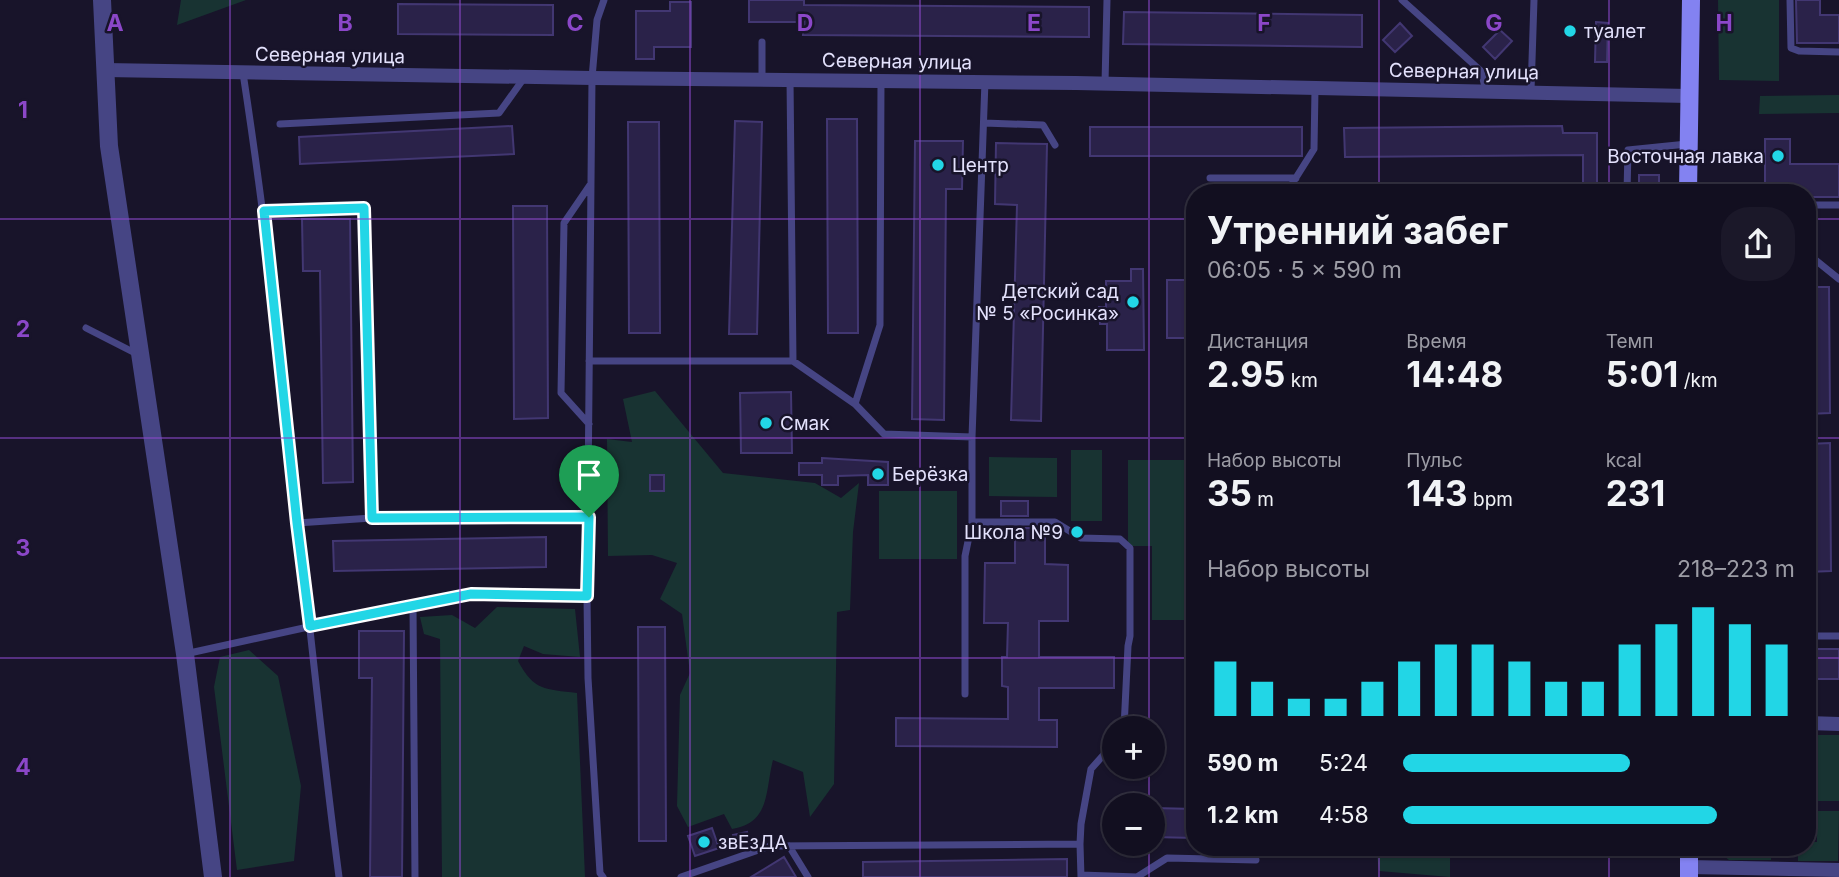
<!DOCTYPE html>
<html lang="ru">
<meta charset="utf-8">
<style>
body{margin:0;font-family:Inter,sans-serif;background:#1b1829;color:#f1f3f6;height:100vh;display:flex;flex-direction:column;font-size:26px;white-space:nowrap}
*{box-sizing:border-box;margin:0}
p{font-size:23px;color:#9c9ca5}
.icon{flex:none;width:38px;height:38px;fill:none;stroke:currentColor;stroke-width:2;stroke-linecap:round;stroke-linejoin:round}
.map{position:relative;flex:1;overflow:hidden}
.drawer{position:absolute;left:1186px;top:184px;width:630px;height:672px;display:flex;flex-direction:column;background:#120f20;border-radius:28px;box-shadow:0 2px 5px #0004,0 0 0 2px #312f3e}
.drawer>*{flex:none}
.controls{position:absolute;left:1102px;top:716px;display:grid;gap:14px}
.controls a{display:grid;place-items:center;width:63px;height:63px;border-radius:50%;background:#120f20;box-shadow:0 2px 5px #0004,0 0 0 2px #312f3e;font-size:35px}
.pin{position:absolute;display:grid;place-items:center;width:60px;height:60px;color:#fff;margin:-72px -30px;border-radius:50% 50% 50% 0;rotate:-45deg;box-shadow:0 0 7px #0007}
.pin .icon{rotate:45deg}
.round{display:grid;place-items:center;flex:none;width:74px;height:74px;border-radius:28px;background:#1b1829}
.summary{display:flex;align-items:center;justify-content:space-between;height:119px;padding:0 21px}
h1{font-size:38px;font-weight:700;line-height:52px}
.metrics{display:grid;grid-template-columns:repeat(3,1fr);gap:10px;height:119px;padding:7px 21px}
.metrics div{display:grid;align-content:center}
.metrics b{font-size:35px;font-weight:700}
.metrics small{font-size:19px;font-weight:400}
.metrics p{font-size:19px}
.chart{height:196px;padding:14px 21px}
.chart p{display:flex;justify-content:space-between}
.chart svg{width:100%;height:126px;margin-top:7px;stroke:#22d6e6;stroke-width:6}
ul{padding:0 21px;list-style:none;font-size:23px}
li{display:grid;grid-template-columns:112px 84px 1fr;align-items:center;height:52px}
li i{height:18px;border-radius:9px;background:#22d6e6}
.map>svg:first-child{display:block}
.green{fill:#183332}
.building{fill:#2a2249;stroke:#423772;stroke-width:2}
.lines{fill:none;stroke-linecap:round;stroke-linejoin:round}
.service{stroke:#464584;stroke-width:7}
.minor{stroke:#464584;stroke-width:14}
.tertiary{stroke:#464584;stroke-width:18}
.secondary{stroke:#8382f1;stroke-width:18}
.route-casing{stroke:#fff;stroke-width:14}
.route{stroke:#22d6e6;stroke-width:9}
.grid{fill:none;stroke:#8b47c8;stroke-width:2;stroke-opacity:0.55}
.poi-dot{fill:#22d6e6;stroke:#18142a;stroke-width:2.5}
.labels{text-anchor:middle;stroke-width:5;stroke-linejoin:round;paint-order:stroke}
.poi-label{font-size:19px;fill:#e3e1fc;stroke:#18142a;text-anchor:start}
.street-label{font-size:19px;fill:#e3e1fc;stroke:#18142a}
.grid-label{font-size:23px;text-anchor:middle;font-weight:bold;fill:#8b47c8;stroke:#18142a;stroke-width:5;stroke-linejoin:round;paint-order:stroke}
</style>
<div class="map">
<svg width="1839" height="877" viewBox="0 0 1839 877">
<rect width="100%" height="100%" fill="#18142a"/>
<path class="green" d="M181,0H246L177,25Z
M1718,0H1779V81L1719,80Z
M1839,95V113L1759,114L1760,96Z
M655,391L723,473L815,483L841,498L859,483L853,532L850,610L837,612L834,784L810,817L803,772L773,760C765,790 771,823 732,829L724,814L688,827L677,806L680,695L690,673L682,614L660,599L677,563L652,555L608,556L607,439L632,442L623,399Z
M1071,450H1102V521H1071Z
M989,457L1057,458V497L989,496Z
M1128,460H1195V620H1152V546H1128Z
M879,491H957V559H879Z
M497,607L575,609L580,657L543,654L524,646L518,661C534,691 545,689 577,693L585,877H442L440,639L424,634L420,617L452,615L475,628Z
M249,650L278,676L301,786L294,861L237,870L214,687L220,657Z
M1808,735H1839V801H1816V770H1808Z
M1817,811H1839L1838,861H1798V847H1808V842H1817Z
M1376,847H1450V877L1379,871Z
M1715,847H1771V860H1729L1715,849Z"/>
<path class="building" d="M749,0H804V5L1089,7V37L803,35L804,22H749Z
M1796,0H1820V15H1839V43H1797Z
M670,2H691V47H654V59H636V11H670Z
M398,4L553,5V35L398,34Z
M1124,12L1362,15V47L1123,44Z
M1596,22L1608,23L1607,62H1595Z
M1400,23L1412,36L1395,52L1383,40Z
M1500,30L1512,41L1495,59L1483,47Z
M827,119H857L858,333H828Z
M735,121L762,122L757,334H729Z
M628,122H659L660,333H629Z
M512,126L514,154L300,164L299,137Z
M1562,126L1563,133H1597V192H1583V155L1345,157L1344,128Z
M1090,127H1302V156H1090Z
M1765,139H1790V164H1839V197H1808V192H1765Z
M915,141H963L962,189H946L944,420L912,419Z
M996,143L1047,144L1041,421L1011,420L1017,205L995,204Z
M1639,175H1659V192H1639Z
M513,206H547L548,418L514,419Z
M302,219H350L353,482L323,483L320,271H303Z
M1131,269H1143L1144,350H1107V324H1100L1099,307H1106V281H1131Z
M1167,280H1195V338H1167Z
M1808,287H1829L1830,413L1808,414Z
M791,392L792,453H741L740,393Z
M1830,443L1831,571L1808,572V444Z
M822,458L888,462V485H868V475L838,476V485H822V475H799V463H822Z
M650,475H664V491H650Z
M1001,501H1028V516H1001Z
M1015,528H1045V564L1068,565V621H1039V657H1114V688H1039V720H1057V747L896,746V718L1008,719V687L1002,686V657H1007L1008,623H984L985,563H1015Z
M546,537V567L334,571L333,541Z
M638,627H665L666,841H639Z
M359,631H404L402,877H370L372,678H359Z
M1808,649H1839V679H1808Z
M1153,808L1195,809V838L1153,837Z
M712,828L719,848L695,856L688,836Z
M747,832L750,844L736,848L733,835Z
M784,857L796,877H751Z
M1067,859V877H863V862Z"/>
<g class="lines">
<path class="service" d="M1402,0L1481,71L1486,91
M1790,0L1791,48L1799,51L1839,52
M762,42V79
M243,73C284,340 304,609 339,877
M790,79L793,361
M1105,83L1107,0
M1531,91L1534,0
M984,123L1043,125L1055,145
M280,124L499,113L524,78
M1210,178H1296
M1287,192L1314,149L1315,89
M1627,192L1628,150L1687,144
M1808,205H1839
M264,211L364,208L372,518L297,523
M1808,254L1839,279
M86,328L137,354
M589,361H793L855,404L884,434L972,437L985,81
M855,404L880,325L881,80
M589,424L561,393L564,223L590,185
M372,518L589,517
M972,522H1055L1081,538L1120,539L1130,548V636L1128,646L1124,728
M1808,636H1839
M185,654L413,604
M965,694V556L972,522V437
M1080,844L1081,824L1091,769L1115,742
M789,846L808,877
M1081,875L1137,877L1167,858L1256,860
M415,877L413,604L471,594L587,596
M603,877L600,873L588,678L587,596L592,78L597,20L604,0
M681,877L770,846L1080,844L1081,877"/>
<path class="minor" d="M105,70L592,78L1076,83L1688,96
M1808,723L1839,724
M1689,867L1839,870"/>
<path class="tertiary" d="M102,0L109,146L185,654L213,877"/>
<path class="secondary" d="M1688,192L1691,0
M1689,847V877"/>
</g>
<g class="lines">
<defs>
<path id="route" d="M364,208L372,518L589,517L587,596L471,594L310,626L297,523L264,211Z"/>
</defs>
<use href="#route" class="route-casing"/>
<use href="#route" class="route"/>
</g>
<path class="grid" d="M230,0V877M460,0V877M690,0V877M920,0V877M1149,0V728M1379,0V192M1609,0V192M0,219H1195M1808,219H1839M0,438H1195M1808,438H1839M0,658H1195M1808,658H1839M1149,766V805M1149,844V877M1379,847V877M1609,847V877"/>
<g class="poi-dot">
<circle cx="1570" cy="31" r="7"/>
<circle cx="1778" cy="156" r="7"/>
<circle cx="938" cy="165" r="7"/>
<circle cx="1133" cy="302" r="7"/>
<circle cx="766" cy="423" r="7"/>
<circle cx="878" cy="474" r="7"/>
<circle cx="1077" cy="532" r="7"/>
<circle cx="704" cy="842" r="7"/>
</g>
<g class="labels">
<g class="poi-label">
<text x="1584" y="38">туалет</text>
<text x="1764" y="163" text-anchor="end">Восточная лавка</text>
<text x="952" y="172">Центр</text>
<text x="1119" y="298" text-anchor="end">Детский сад<tspan x="1119" dy="22">№ 5 «Росинка»</tspan></text>
<text x="780" y="430">Смак</text>
<text x="892" y="481">Берёзка</text>
<text x="1063" y="539" text-anchor="end">Школа №9</text>
<text x="718" y="849">звЕзДА</text>
</g>
<g class="street-label">
<text transform="translate(330 55) rotate(1)" y="7">Северная улица</text>
<text transform="translate(897 61) rotate(1)" y="7">Северная улица</text>
<text transform="translate(1464 71) rotate(1)" y="7">Северная улица</text>
</g>
</g>
<g class="grid-label">
<text x="115" y="31">A</text>
<text x="345" y="31">B</text>
<text x="575" y="31">C</text>
<text x="805" y="31">D</text>
<text x="1034" y="31">E</text>
<text x="1264" y="31">F</text>
<text x="1494" y="31">G</text>
<text x="1724" y="31">H</text>
<text x="23" y="118">1</text>
<text x="23" y="337">2</text>
<text x="23" y="556">3</text>
<text x="23" y="775">4</text>
</g>
</svg>
<div class="controls">
<a>+</a>
<a>−</a>
</div>
<div class="pin" style="left:589px;top:517px;background:#1e9e55"><svg class="icon" aria-label="arrive" viewBox="0 0 24 24"><path d="M6 21V4h12l-3 4 3 4H6"/></svg></div>
<section class="drawer">
<div class="summary"><div><h1>Утренний забег</h1><p>06:05 · 5 × 590 m</p></div><a class="round"><svg class="icon" aria-label="share" viewBox="0 0 24 24"><path d="M12 15V3M7 8l5-5 5 5M5 13v7h14v-7"/></svg></a></div>
<div class="metrics">
<div><p>Дистанция</p><b>2.95<small> km</small></b></div>
<div><p>Время</p><b>14:48</b></div>
<div><p>Темп</p><b>5:01<small> /km</small></b></div>
</div>
<div class="metrics">
<div><p>Набор высоты</p><b>35<small> m</small></b></div>
<div><p>Пульс</p><b>143<small> bpm</small></b></div>
<div><p>kcal</p><b>231</b></div>
</div>
<div class="chart"><p><span>Набор высоты</span>218–223 m</p>
<svg viewBox="0 0 160 44" preserveAspectRatio="none"><path d="M5 44V25M15 44V32M25 44V38M35 44V38M45 44V32M55 44V25M65 44V19M75 44V19M85 44V25M95 44V32M105 44V32M115 44V19M125 44V12M135 44V6M145 44V12M155 44V19"/></svg>
</div>
<ul>
<li><b>590 m</b>5:24<i style="width:58%"></i></li>
<li><b>1.2 km</b>4:58<i style="width:80%"></i></li>
</ul>
</section>
</div>
